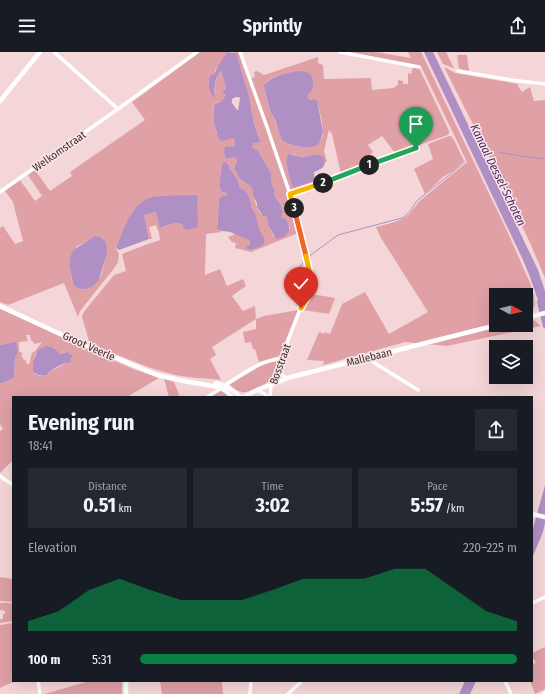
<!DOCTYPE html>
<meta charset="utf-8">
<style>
body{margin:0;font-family:"Fira Sans Condensed",sans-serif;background:#242831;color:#f1f3f6;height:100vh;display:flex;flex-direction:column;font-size:15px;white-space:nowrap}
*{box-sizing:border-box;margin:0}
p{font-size:13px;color:#9ea1a6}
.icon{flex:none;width:22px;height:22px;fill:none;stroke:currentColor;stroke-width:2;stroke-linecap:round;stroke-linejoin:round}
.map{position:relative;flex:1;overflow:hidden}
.side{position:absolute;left:12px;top:344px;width:521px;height:286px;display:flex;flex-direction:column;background:#171b24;border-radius:0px;box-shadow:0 4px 16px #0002}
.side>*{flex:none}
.needle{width:26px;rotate:97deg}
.controls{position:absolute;left:489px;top:236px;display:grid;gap:8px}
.controls a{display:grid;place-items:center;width:44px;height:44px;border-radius:0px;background:#171b24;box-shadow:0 4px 16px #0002;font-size:20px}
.pin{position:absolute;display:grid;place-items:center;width:34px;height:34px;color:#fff;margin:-41px -17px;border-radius:50% 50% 50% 0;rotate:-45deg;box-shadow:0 0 4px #0007}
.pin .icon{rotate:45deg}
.km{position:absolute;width:20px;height:20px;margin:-10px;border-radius:50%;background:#222;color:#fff;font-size:11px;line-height:20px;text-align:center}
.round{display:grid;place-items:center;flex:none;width:42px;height:42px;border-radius:0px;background:#242831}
.headline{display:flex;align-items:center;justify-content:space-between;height:68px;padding:0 16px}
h1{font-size:22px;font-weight:700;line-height:30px}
.figures{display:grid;grid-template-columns:repeat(3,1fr);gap:6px;height:68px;padding:4px 16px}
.figures div{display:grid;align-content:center;border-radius:0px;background:#242831;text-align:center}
.figures b{font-size:20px;font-weight:700}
.figures small{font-size:11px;font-weight:400}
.figures p{font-size:11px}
.chart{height:112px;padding:8px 16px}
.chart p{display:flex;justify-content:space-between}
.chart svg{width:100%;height:72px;margin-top:4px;fill:#0b8043;opacity:.7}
ul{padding:0 16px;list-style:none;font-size:13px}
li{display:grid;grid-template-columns:64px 48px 1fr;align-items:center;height:30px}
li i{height:10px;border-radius:5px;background:#0b8043}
header{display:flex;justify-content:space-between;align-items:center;height:52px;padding:0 16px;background:#171b24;font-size:18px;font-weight:700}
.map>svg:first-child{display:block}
.green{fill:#dfa0a6;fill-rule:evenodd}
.water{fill:#b08fc4;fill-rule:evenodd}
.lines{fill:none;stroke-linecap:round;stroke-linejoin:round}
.stream{stroke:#b08fc4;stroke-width:1}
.street{stroke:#fff;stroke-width:3.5}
.secondary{stroke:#fff;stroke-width:4.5}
.split-1-casing{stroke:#fff;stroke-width:8}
.split-2-casing{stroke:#fff;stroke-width:8}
.split-3-casing{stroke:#fff;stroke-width:8}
.split-4-casing{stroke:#fff;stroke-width:8}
.split-5-casing{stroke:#fff;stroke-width:8}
.split-1{stroke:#22a559;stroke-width:5}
.split-2{stroke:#22a559;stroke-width:5}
.split-3{stroke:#f5b400;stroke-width:5}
.split-4{stroke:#f0652b;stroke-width:5}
.split-5{stroke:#f5b400;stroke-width:5}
.labels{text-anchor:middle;stroke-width:3;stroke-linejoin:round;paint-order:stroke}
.street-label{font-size:11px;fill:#482a2e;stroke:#f7e7e8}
.water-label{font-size:12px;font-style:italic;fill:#512766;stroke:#f7e7e8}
</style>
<header><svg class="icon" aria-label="menu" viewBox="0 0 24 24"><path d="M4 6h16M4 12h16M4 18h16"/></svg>Sprintly<svg class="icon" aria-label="share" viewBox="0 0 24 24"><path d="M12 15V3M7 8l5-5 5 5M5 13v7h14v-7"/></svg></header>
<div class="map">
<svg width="545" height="642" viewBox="0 0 545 642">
<rect width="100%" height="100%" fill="#f5d6d8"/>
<path class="green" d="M200,0H227L221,11L215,18V21L208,29L211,41H215C215,33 215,24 221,19L226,36L223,40C225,44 225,46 222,49C220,50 217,50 216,51C210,56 216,74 216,81L230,86H233L235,90L234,94L233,95L228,94L225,97L224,104L227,107L233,105L236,106L237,110L234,116L240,127L250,134L253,139V144L258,158L261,162L267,164L268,167V173L274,185L289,179L290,176L286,167L283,166L281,164C281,162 282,160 282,157C282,149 272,147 275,139L272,133L271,121L258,99L252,95L254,91L256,90L260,87L254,72L249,44L235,0H239L249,27L255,25L254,20L257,19L264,23L318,5V11L323,13L324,27L371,26L372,38L393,36L398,33V28L403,29V32H408V21L411,22L413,15L419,16L449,79V81L448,83L395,101L382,84L368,93L373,100L370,103L373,109L341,122L332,82L329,78L324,99L327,110H325L324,107L316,103L299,105L293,102H288L286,110L292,134L308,131L314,128L316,135L293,143L303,179L251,200L235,196L236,191L232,190L228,185L235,182C237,182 239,184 241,185C247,186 253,187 248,194L264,190C263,184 261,183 259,178C257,170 256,162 251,155L252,154L248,142L245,138L240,136L238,128L230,117L229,111L222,113L219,134L222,140L227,141V143L220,145L219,148L217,173L218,178L222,180L206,182L205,223L220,217L227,234L243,227L246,234L232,244L243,259L255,254L256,267L264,264L298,258L280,303L279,304L259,310L255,297H253L251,290L245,291L243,280L256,277V267L212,295L216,303L210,307L221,328C204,326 185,326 168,321C141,314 116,302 90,291L89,289L82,265L83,261L87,256L114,223L126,219L122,202L148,192L160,188L159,181L156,173L149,175L152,187H149L144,163L156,160L161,176C168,173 174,170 183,172L197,143L135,156L130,164L116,196L115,195L119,202L118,210L115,215L80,259L78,265L64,231L8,253L0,250V176L3,174L15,192L23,189L13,150L5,139L20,128L35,149L42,144L28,123L35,118L50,139L72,124L70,120L145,68L132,50ZM287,21H290L313,34V37L310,41L307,42V46L311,48L313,47L318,52L322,70L323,82L319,92L314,94L300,95L291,93L281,87C279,81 278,75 275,69C272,61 260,38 267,30C272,24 281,23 287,21ZM95,184C115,189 103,211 101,225L72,229L70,211L77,194L89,189Z
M347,0H376L411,6L408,0H421L508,181L530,231L534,244L535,252L530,265L541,274L447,294L405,290L323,313L324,309L307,308L319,280L324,282L325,280L330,282L342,252L365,240L389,282L428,260L381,186L376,175C386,172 401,170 409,162C414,157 417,151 422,147L467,110L421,14ZM496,243H526V273H496Z
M437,0H446L454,16H453L443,12Z
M457,3H467L469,19L459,17Z
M444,15L455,21L518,32V34L522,40L530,35L534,49L545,48V226L531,193L487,100Z
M449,84H451L454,88L464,109L453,119L443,125L425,142L414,117L433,107L428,92Z
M312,242L335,246L329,262L303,258Z
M0,257L133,317L159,326L127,345H13V408L0,421V379L3,377L0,372V332L14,326L15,305L18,301L15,291L0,293ZM26,283H30L31,288L35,292L42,290L35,299L32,301L29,312H27L25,307L24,308L21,303L23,302L19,299V290L28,289ZM49,294L60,302L65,300L71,302L72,305V308L51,319L47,323L40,324L35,322C32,307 32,298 49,294Z
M273,309H278L272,327C268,331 249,341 243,340C238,340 234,336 229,333L262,313Z
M164,327L174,330L180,345H169Z
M219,339H221L226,342L228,345H210Z
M0,525L13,527V550L0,549Z
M0,551H13V569L0,571V567H3V562H5V559L0,558Z
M13,571V630L0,636V573Z
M545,595V637L535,642L530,629H532V612L536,611L532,604V601Z
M90,629H122V642H44Z
M160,629H222L223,642H162Z"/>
<path class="water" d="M227,0L236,1L244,28L249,44L254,72L260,88V90L254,91L252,95L258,99L271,121L272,133L275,139C272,147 282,149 282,158C283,160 282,162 281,164L283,166L286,167L289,174V179C286,184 283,186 276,187L268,173V167L266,164H263L257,155V151L253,144V139L250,134L240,127L234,116L237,110L236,106L233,105L227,107C223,104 224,99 225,95L228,94L233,95L234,94L235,90L233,86C229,86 225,89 221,89C216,84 212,64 214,56C214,53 214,53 217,51L222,49L224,46L225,43L223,42V40L226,36L221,19C214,25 215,36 214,45H213C209,39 207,31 210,24L215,21C216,16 224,6 227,0ZM236,45H239L240,46L238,59L232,51V47Z
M424,0H433L538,218L545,239V277L543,275L537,250L538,248L530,225L523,208Z
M299,19C307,19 314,22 313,32C313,37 313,39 308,42L307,46L311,48L313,47L317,48L323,80L319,92C310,98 289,95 281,87L276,70L270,58L266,44L264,34C271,23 287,21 299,19Z
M288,102C293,102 296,104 300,105C307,105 325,98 325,110C325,116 319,118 314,120C314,125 316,127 312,130L294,135L292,134L291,131L286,110Z
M224,110L229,112L230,117L238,128L240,136L245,138L248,142L252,154L251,155L255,161L260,180C263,183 265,187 264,192C260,195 252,198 247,197L246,196C256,187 245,187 239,184C236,183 234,181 230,180C225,179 222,180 217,177L219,148L220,145L227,143V141L222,140L219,134L222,113Z
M197,143L198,175L186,178L183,175L182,172C174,170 168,173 160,176L156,160L144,163L149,187L119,198L116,196C124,178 131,149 153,145C167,143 183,144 197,143Z
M95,184C97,185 99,184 101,186C112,193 105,208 102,217C101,222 100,227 96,231C91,237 80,240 74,233C72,230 72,225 71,221C66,195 78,197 95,184Z
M16,290L18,301L15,305L14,326L0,332V293Z
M46,294C52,294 56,298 60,302L67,300L72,303V305L71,310C63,311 51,317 47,323C41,324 37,324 33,319V309L37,300L38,298Z
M545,433V471L543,480L532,506V480Z
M465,629H476L470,642H459Z"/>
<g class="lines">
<path class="stream" d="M498,100L521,104L545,107
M308,205L338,183L402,166C412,160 412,154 419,147C434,134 451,123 465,109
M286,234L305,208"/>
<path class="street" d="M54,0L118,57
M240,0L267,75L294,154L312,232L311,239L299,260L271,332L270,345
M340,0L419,15
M458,19L511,28L545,32
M0,140L118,57L197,0
M290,142L341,125L416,96
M369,305L373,310L418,338
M277,317L282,323L287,326
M225,333C242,323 260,308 281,307
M257,338L265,342L268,345
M207,345L222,336
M0,424L13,433
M532,551L545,545
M38,629L40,642
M505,629L511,642
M250,642L251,629
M288,642L302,629
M543,642L545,641"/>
<path class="secondary" d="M0,49L40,0
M0,254L71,287L157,323L189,330L219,335L226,339L232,345
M526,266L545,261
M216,331L228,335L241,345
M244,345L257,338L291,325L497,273
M532,462L545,465
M126,629V642"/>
</g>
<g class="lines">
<defs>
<path id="split-1" d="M369,113L416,96"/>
<path id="split-2" d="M323,131L369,113"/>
<path id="split-3" d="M294,156L290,142L323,131"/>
<path id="split-4" d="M294,156L306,204"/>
<path id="split-5" d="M301,256L311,238L312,232L306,204"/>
</defs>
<use href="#split-1" class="split-1-casing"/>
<use href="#split-2" class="split-2-casing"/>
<use href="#split-3" class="split-3-casing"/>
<use href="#split-4" class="split-4-casing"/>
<use href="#split-5" class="split-5-casing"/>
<use href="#split-1" class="split-1"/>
<use href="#split-2" class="split-2"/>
<use href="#split-3" class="split-3"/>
<use href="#split-4" class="split-4"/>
<use href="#split-5" class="split-5"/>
</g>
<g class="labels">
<g class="street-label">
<text transform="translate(59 99) rotate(-35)" y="4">Welkomstraat</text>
<text transform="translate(89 294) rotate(24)" y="4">Groot Veerle</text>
<text transform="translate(369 305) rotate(-14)" y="4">Mallebaan</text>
<text transform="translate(280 312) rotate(-70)" y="4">Bosstraat</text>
</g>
<g class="water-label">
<text transform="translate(498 123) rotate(64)" y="4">Kanaal Dessel-Schoten</text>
</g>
</g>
</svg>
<div class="controls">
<a><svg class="needle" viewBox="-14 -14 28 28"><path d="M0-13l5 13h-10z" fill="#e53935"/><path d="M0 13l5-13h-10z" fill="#9ea1a6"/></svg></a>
<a><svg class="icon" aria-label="layers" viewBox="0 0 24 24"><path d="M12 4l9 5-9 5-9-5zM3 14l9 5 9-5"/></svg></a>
</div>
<div class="pin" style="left:416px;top:96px;background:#1e9e55"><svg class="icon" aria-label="arrive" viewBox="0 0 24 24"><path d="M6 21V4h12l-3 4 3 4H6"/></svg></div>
<div class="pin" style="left:301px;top:256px;background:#d93025"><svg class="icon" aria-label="check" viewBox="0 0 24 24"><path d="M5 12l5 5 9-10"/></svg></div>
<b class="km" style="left:369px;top:113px">1</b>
<b class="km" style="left:323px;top:131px">2</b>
<b class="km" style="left:294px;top:156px">3</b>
<section class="side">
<div class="headline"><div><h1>Evening run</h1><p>18:41</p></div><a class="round"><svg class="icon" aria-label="share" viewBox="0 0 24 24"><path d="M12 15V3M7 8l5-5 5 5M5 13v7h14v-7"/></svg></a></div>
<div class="figures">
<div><p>Distance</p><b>0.51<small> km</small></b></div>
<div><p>Time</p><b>3:02</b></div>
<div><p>Pace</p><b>5:57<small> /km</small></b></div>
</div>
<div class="chart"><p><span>Elevation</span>220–225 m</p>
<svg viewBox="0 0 160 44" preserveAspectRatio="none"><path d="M0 44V38L10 32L20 19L30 12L40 19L50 25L60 25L70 25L80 19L90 12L100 12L110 12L120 6L130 6L140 19L150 32L160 38V44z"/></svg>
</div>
<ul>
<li><b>100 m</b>5:31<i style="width:100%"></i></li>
</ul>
</section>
</div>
